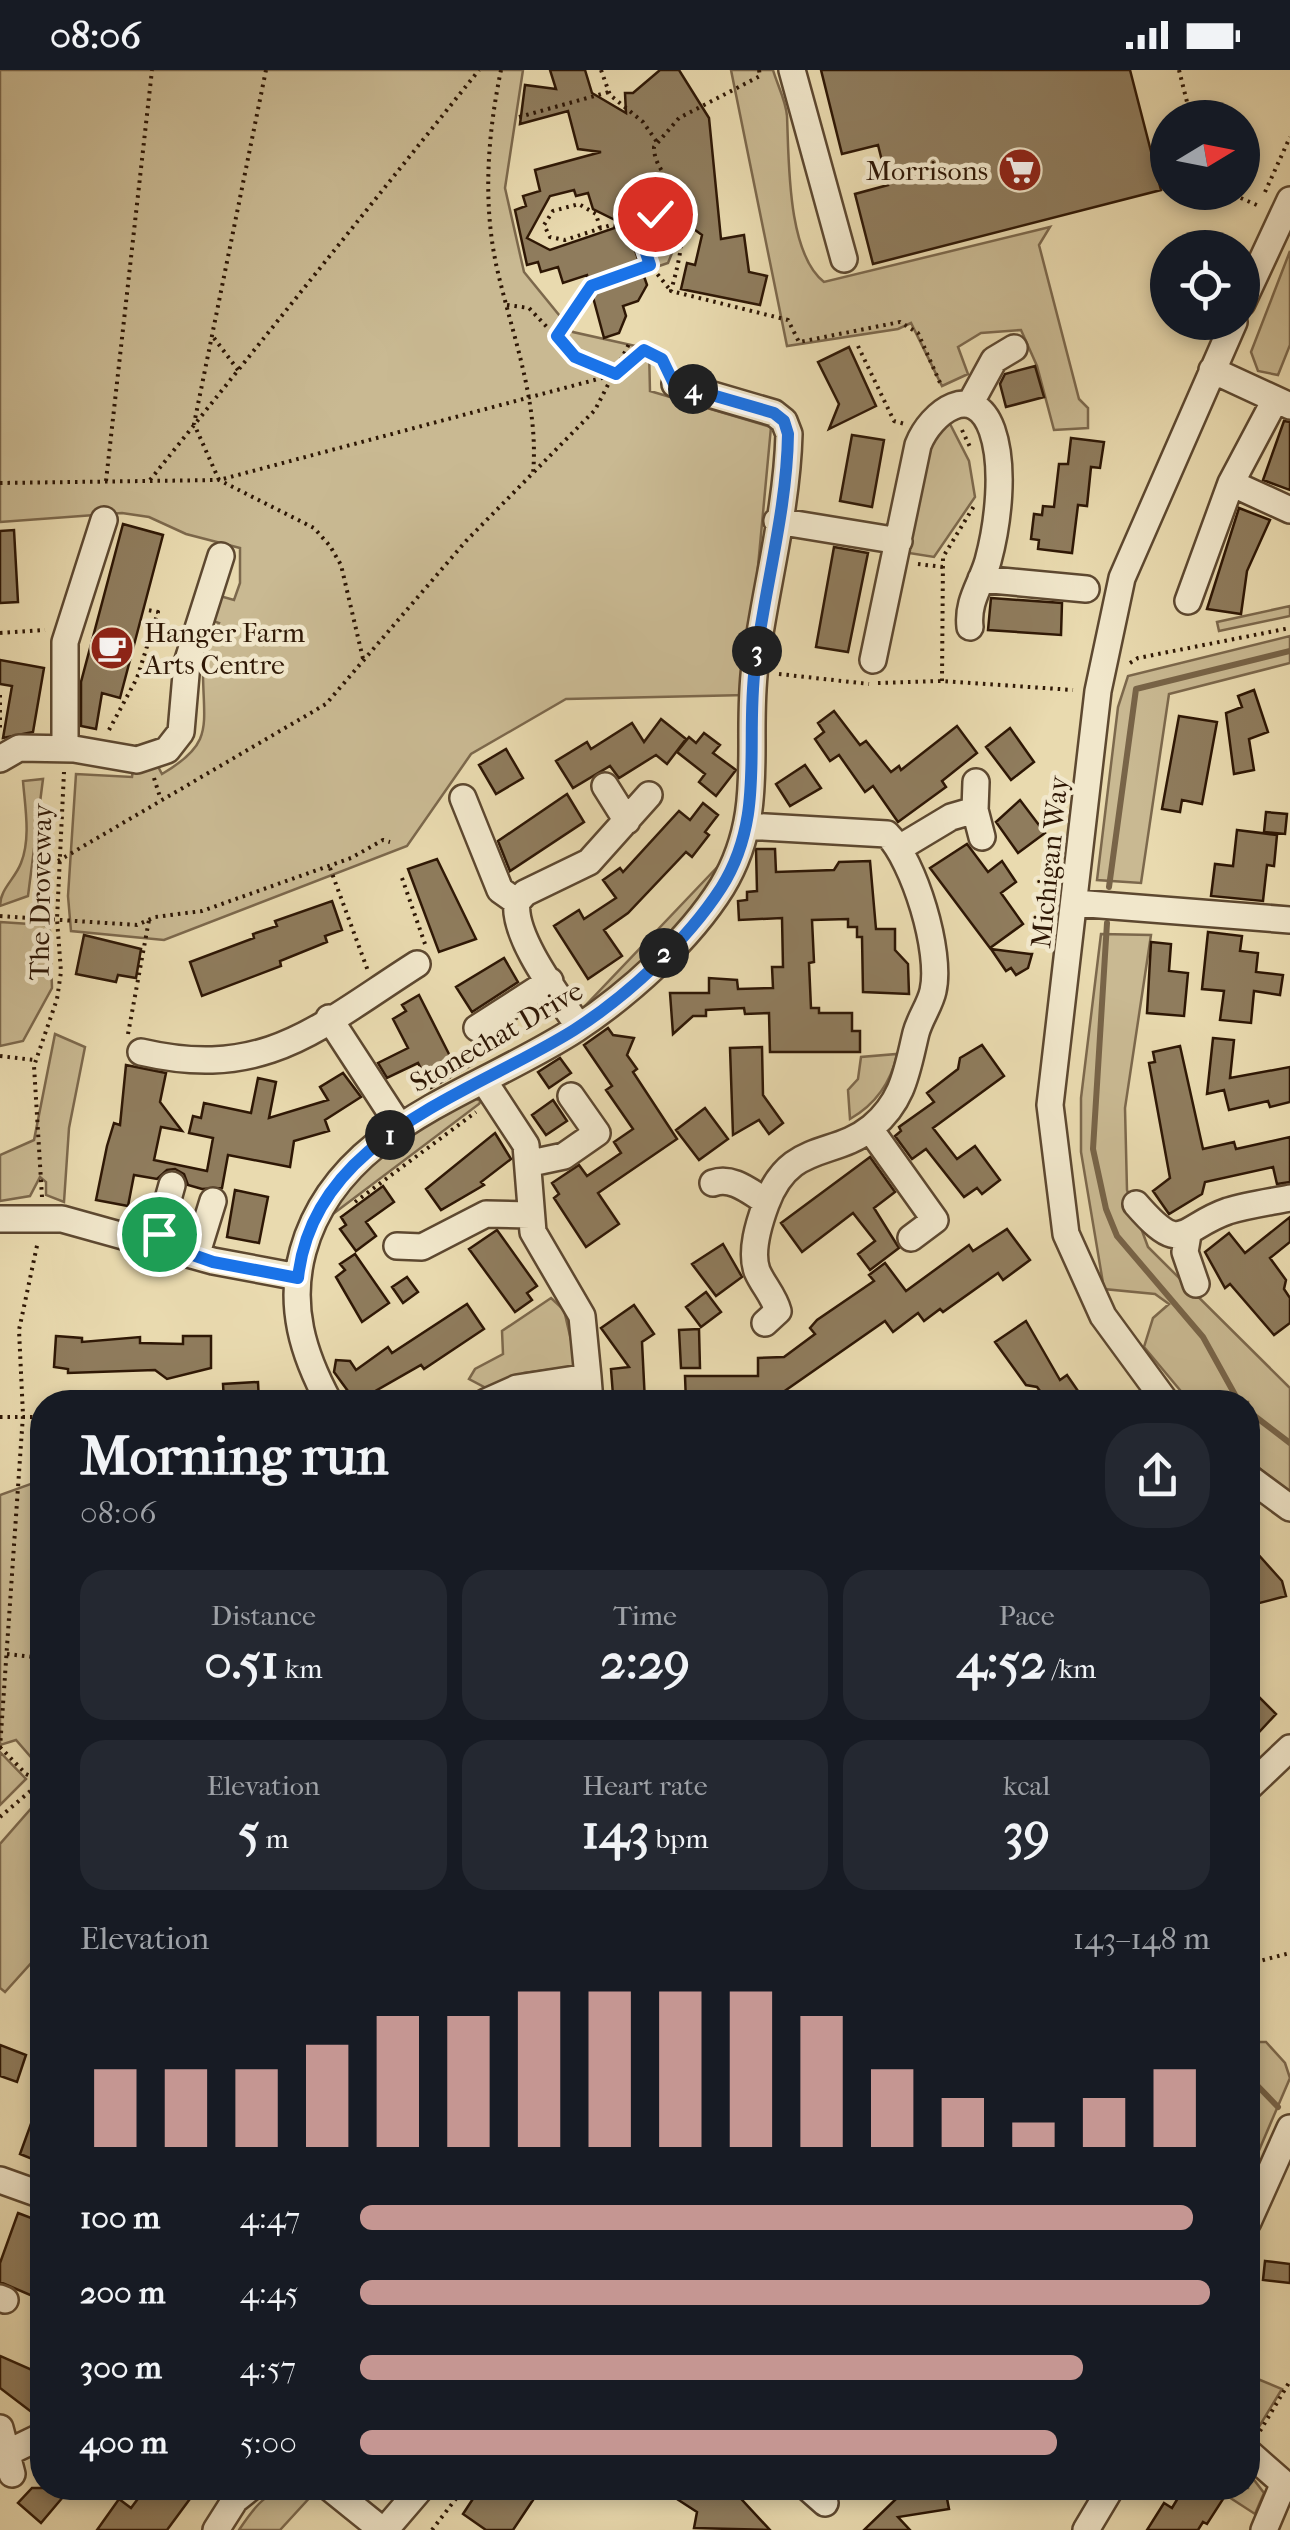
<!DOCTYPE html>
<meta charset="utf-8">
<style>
body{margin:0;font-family:"IM FELL French Canon",serif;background:#242831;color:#f1f3f6;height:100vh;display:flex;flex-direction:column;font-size:38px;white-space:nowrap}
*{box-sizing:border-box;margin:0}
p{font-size:32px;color:#9ea1a6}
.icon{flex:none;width:55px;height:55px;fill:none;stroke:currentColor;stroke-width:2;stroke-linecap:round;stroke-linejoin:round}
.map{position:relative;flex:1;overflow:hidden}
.side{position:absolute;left:30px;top:1320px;width:1230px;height:1110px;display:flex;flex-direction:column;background:#171b24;border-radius:40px;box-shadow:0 5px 15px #0003}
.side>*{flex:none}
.needle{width:65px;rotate:80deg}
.tools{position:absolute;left:1150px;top:30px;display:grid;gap:20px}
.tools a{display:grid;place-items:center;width:110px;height:110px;border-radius:50%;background:#171b24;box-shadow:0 5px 15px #0003;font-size:50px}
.pin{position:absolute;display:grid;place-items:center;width:85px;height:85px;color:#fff;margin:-42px;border:5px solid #fff;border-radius:50%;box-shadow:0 2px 10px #0007}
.km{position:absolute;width:50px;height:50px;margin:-25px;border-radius:50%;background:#222;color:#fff;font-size:28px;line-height:50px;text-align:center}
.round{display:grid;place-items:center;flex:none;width:105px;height:105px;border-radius:40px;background:#242831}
.overview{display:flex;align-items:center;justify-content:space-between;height:170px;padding:0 50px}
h1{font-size:55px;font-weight:700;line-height:75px}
.metrics{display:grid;grid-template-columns:repeat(3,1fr);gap:15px;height:170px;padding:10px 50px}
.metrics div{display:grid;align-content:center;border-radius:25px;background:#242831;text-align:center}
.metrics b{font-size:50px;font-weight:700}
.metrics small{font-size:28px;font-weight:400}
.metrics p{font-size:28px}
.chart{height:280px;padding:20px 50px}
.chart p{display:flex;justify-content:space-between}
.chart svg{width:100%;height:180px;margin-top:10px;stroke:#c59692;stroke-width:6}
ul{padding:0 50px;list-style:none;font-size:32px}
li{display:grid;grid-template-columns:160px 120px 1fr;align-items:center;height:75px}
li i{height:25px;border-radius:12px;background:#c59692}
.status{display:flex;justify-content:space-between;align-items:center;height:70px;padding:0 50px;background:#171b24;direction:ltr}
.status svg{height:28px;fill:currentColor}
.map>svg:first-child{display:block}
.green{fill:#c9b992;stroke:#7c684c;stroke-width:2.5}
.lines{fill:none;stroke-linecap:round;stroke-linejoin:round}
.stream{stroke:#786448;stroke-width:6}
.building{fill:#8f7c5d;stroke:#2e1705;stroke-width:2.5}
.minor-casing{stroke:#5d4830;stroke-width:30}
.path{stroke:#2e1705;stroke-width:4;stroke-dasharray:2.5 5;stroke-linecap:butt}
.minor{stroke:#f1e7cb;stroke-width:25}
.route-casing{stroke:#fff;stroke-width:20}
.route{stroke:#1a73e8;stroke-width:12}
.labels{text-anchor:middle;stroke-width:9;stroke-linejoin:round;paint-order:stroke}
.poi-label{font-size:28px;fill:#2e1705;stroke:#f1e7cb;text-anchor:end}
.street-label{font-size:28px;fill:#2e1705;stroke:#f1e7cb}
</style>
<div class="status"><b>08:06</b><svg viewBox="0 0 49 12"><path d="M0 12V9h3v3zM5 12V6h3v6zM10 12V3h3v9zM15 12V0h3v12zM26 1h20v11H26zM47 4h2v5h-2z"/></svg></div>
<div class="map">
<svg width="1290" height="2460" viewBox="0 0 1290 2460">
<rect width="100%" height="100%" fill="#e9daaf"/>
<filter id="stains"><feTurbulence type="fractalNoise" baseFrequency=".002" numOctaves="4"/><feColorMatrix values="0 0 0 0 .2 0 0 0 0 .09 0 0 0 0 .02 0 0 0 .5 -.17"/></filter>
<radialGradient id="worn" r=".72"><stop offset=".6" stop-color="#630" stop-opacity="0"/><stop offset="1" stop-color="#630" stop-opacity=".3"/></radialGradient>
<path class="green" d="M0,0H523L505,118L524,202L573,262L649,279L650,321L771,357L746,625L566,629L471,684L407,776L164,870L71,861L68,826L76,704L132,707L134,692L154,689L162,704C213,674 204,658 203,606C203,588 213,569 219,553L210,550L220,526L234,530L240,513V478L186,464L149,447L122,443L0,452Z
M731,0H773C777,14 786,31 787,46C789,90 787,183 824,212L1050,157L1039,175L1079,329L1088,338V358L1054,360L1037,296L1021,260L981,263L958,277L968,304L942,316L911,253L898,259L787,276Z
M661,146L672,153L678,168L668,193L659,196C643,182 644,157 661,146Z
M1290,181V275L1278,305L1258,301L1251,282Z
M947,348L969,391L975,427L934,487L909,483L928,378Z
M1290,536V546L1219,561L1217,552Z
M1290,566V593L1169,624L1141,813L1097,810L1118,637L1128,606Z
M43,709L28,826L0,836C0,819 15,809 21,793C31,768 25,737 23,711Z
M724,790C709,830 628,923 587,934Z
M0,852L45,855L50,861L52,918L23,971L0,976Z
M1101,864L1151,865L1125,1038L1127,1120L1148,1177L1290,1318V1423L1248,1389V1332H1190L1144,1277L1153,1248L1169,1234L1155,1224L1104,1219L1081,1082V1028Z
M55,964L85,977L69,1058L64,1132L46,1125V1112L40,1107L30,1126L0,1131V1085L34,1070Z
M897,984C891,1013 876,1034 850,1049L848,1020L858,1009L861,987Z
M474,1028L481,1031L479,1034L325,1150C358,1091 416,1058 474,1028Z
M551,1228L564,1240L577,1296L524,1303L490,1320L469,1309L475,1299L503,1284L502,1261Z
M36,1412L42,1415V1700L16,1670L0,1675V1425Z
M0,1682L26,1709L0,1735Z
M42,1726V1881L5,1922L0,1918V1774Z
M1248,1972H1266L1285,1993L1290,2008L1248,2106Z
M1248,2305L1282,2319L1254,2365L1248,2359Z
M1248,2402L1264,2423L1255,2444L1215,2418H1248Z
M300,2419L313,2424L280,2460H239C256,2434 268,2418 300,2419Z"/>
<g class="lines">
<path class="stream" d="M1109,817L1136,619L1290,581
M1107,853L1093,1079L1106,1139L1117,1166L1203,1267L1239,1332
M1248,1341L1290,1373
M1248,2006L1278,2037"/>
</g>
<path class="building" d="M550,0H585L592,23L626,43L625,23H633L660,0H679L709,48L721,169L744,165L749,202L767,206L760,235L681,219L687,193L695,195L702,165L691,157L684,124L641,138L643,145L619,152L593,139L588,123L576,126L574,120L550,126L527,168L550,180L626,154L647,215L638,231L623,236L626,246L619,263L604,268L587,205L563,213L558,197L541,202L538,192L527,195L515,140L526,136L523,126L540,121L535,100L601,82L578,79L568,41L520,54L525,15L556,19Z
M821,0H1130L1161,120L873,194L855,124L888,115L878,75L842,84Z
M849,277L876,336L829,359L839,334L818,292Z
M1035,296L1044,327L1006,337L1000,314L1005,304Z
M1284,351L1290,352V420L1263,410Z
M852,365L884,370L872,437L840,431Z
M1071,368L1104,372L1100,398L1091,397L1087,436L1078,435L1072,483L1038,479L1039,470L1031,469L1034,444L1042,445L1043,436L1054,437L1059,394H1068Z
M1239,438L1270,450L1247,501L1241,544L1207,539Z
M123,454L163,465L120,628L102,623L96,659L81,656V612Z
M14,460L18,532L0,533V461Z
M834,477L868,483L848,582L816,577Z
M991,528L1062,533L1061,565L988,560Z
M0,590L44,598L33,662L3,668L12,616L0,614Z
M1254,620L1268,662L1249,669L1254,700L1234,704L1226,643L1242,637L1238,626Z
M834,641L860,675L866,671L891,702L899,696L901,700L957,656L977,683L942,711L946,717L898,752L873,716L865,722L839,685L830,691L815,669L824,662L818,653Z
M1179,646L1217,652L1202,734L1182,730L1180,742L1162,739Z
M661,649L686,669L667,694L656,685L619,708L610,696L573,718L556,691L587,672L591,679L632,653L644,672Z
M1010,658L1034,692L1011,710L986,677Z
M704,663L720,675L713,683L736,700L716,726L699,712L705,704L677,682L689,667L696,673Z
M506,679L523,708L496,724L479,695Z
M805,695L821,718L790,736L776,714Z
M567,724L584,752L510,801L498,771Z
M1020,730L1045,763L1018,783L996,752Z
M703,733L718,745L705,762L709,765L692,787L686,782L628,843L604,860L622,886L588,909L554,856L579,840L584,849L616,828L603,810L620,798L623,802L679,741L690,750Z
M1266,742L1287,744L1285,764L1264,762Z
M1237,760L1277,765L1274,796L1267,795L1263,831L1211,826L1215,794L1233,796Z
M967,774L988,802L1002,791L1016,812L1001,823L1023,854L990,878L930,798Z
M756,779H775L776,802L834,800L839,792L870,791L876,859H895V880L908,894L909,924L863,922L862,867H857V857H848V849L812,850L814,892L809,893L811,938H819V943H852V961H860V982H770L769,943L745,944L744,938L706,940V946H693L673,964L670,923H709V908L737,910L738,919L773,918L772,897H783L782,848L739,850L738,831L747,830V822L757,821Z
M437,789L476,869L439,882L408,799Z
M332,831L342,860L325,866L327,872L280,891L281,896L202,926L190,892L254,868L253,864L277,856L275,851Z
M1208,862L1242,866L1240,881L1258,883L1256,902L1283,905L1280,925L1254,921L1251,953L1220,950L1224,921L1202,919Z
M84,865L141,879L136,908L118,905L116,912L76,904Z
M1151,872L1171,874L1169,901L1188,903L1184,946L1147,943Z
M991,879L1030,884H1032L1028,898L1016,905L1011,898L1006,901Z
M504,888L518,912L472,942L456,917Z
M419,925L452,990L470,996L431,1018L418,993L387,1008L378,993L408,978L393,949L406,941L402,935Z
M608,958L613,965L634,968L627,985L637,999L633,1002L677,1069L598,1123L619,1154L586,1177L554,1128L559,1124L552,1113L579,1095L587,1106L621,1083L614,1072L633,1059L606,1020L612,1016L584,975Z
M1213,968L1234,970L1230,1008L1290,997V1032L1270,1037L1268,1031L1229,1040L1224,1020L1207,1024Z
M982,975L1004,1006L933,1058L957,1089L975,1076L1000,1110L982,1124L977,1118L964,1127L926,1079L912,1089L895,1066L901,1061L899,1057L934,1032L927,1023L958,999L960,988Z
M1180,976L1203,1079L1234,1072L1236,1079L1290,1067V1112L1277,1114L1273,1097L1205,1112L1202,1124L1169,1144L1153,1121L1170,1108L1149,993L1155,992L1153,982Z
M762,977L763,1025L783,1053L769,1064L759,1050L733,1065L730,978Z
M560,988L571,1003L549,1018L538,1002Z
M126,995L166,1003L160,1032L182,1061L161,1057L154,1090L207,1101L213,1068L189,1063L193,1046L201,1048L204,1033L251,1043L258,1008L276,1012L269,1048L328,1030L320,1017L343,1003L361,1027L325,1050L329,1061L294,1071L290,1097L228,1085L222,1118L202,1119L188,1115L184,1104L175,1099L167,1100L157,1109L134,1105L128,1136L96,1130L107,1076L114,1053L120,1055Z
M553,1030L567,1051L546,1065L532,1045Z
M705,1038L728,1069L699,1090L676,1060Z
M495,1063L511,1089L481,1112L484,1115L441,1140L426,1119Z
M870,1087L895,1122L874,1138L899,1178L870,1200L858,1184L875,1171L853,1143L802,1182L781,1153Z
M383,1116L394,1132L366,1152L376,1166L356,1181L340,1159L346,1155L341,1147Z
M235,1120L268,1127L259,1173L227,1167Z
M1290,1147V1172L1270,1188L1286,1210L1284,1219L1290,1228V1253L1274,1265L1230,1214L1225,1218L1205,1182L1229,1163L1245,1183Z
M1007,1159L1030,1190L1003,1210L998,1203L943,1242L940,1239L924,1251L918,1243L893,1262L885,1251L776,1327L686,1332L685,1306H758V1288L784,1287L815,1264L810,1258L817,1250L874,1211L869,1205L885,1193L906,1221L969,1175L973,1181Z
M497,1160L537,1216L527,1223L532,1230L515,1242L469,1179Z
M723,1174L742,1207L716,1226L692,1194Z
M355,1184L389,1233L362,1252L336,1207L345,1200L340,1194Z
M407,1207L418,1222L403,1233L392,1217Z
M706,1222L721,1242L701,1257L686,1237Z
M467,1234L484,1259L424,1299L421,1295L356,1332L334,1302L336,1290L350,1291L356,1300L388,1277L392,1283Z
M634,1235L654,1264L642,1272L645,1332H626L625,1324L613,1325L611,1299L629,1297L601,1258Z
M1026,1251L1060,1310L1067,1305L1080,1324L1068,1332H1048L1037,1317L1026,1315L995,1272Z
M699,1259L700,1298H681L679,1260Z
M56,1266L82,1268V1272L140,1267V1273L183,1274V1266H211V1298L167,1309L155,1300L68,1303V1299L54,1297Z
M258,1312L259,1332H224L223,1314Z
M1248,1473L1282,1511L1286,1526L1248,1536Z
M1248,1616L1276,1644L1248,1674Z
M0,1975L26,1985L17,2012L0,2006Z
M40,2029H42V2093L20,2084Z
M18,2143L42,2152V2230L0,2212V2193Z
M1265,2191L1290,2194V2213L1263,2210Z
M0,2286L30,2299L42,2310V2350L0,2318Z
M32,2418H52L63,2427L41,2453L18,2433Z
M146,2418H198L167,2460H97L119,2429L131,2438Z
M480,2418H536L529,2427L533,2430L513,2460H486L463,2444Z
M660,2418H731L770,2460L694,2458L697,2442Z
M912,2418H945L949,2439L898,2447L910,2460H864L897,2428L896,2423Z
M1184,2418H1211L1225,2426L1207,2454L1203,2452L1198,2460H1147L1164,2433L1172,2438Z"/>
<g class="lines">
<defs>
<path id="minor" d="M792,0L844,189
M1242,233L1290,130
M1212,300L1290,336
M970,334L994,290L1014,278
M1231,413L1290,440
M777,451L899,471
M981,509L1086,519
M1188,531L1231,413L1275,330
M873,590L918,375C931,342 974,310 992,360C1005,397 998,454 988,491C981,515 967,531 970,557
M65,679V572L104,450
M0,689L19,678L74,679L137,690L167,680L181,662L187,593L221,486
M605,716L627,751
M463,728L500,820L517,832
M975,740L982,767
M747,756L887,764C914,791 942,882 933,921C930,935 920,948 916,963C907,1000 904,1030 872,1057C833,1089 790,1070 766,1134C759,1153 750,1181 757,1201C763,1215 774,1226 778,1241L765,1253
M901,777L951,747L975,740L976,712
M1075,833L1290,850
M329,948L400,1057
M579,957C560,928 512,867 517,832L525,823L589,792L649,725
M477,958L550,911
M141,982C266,1011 318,957 417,894
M484,1011L526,1075L533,1162L582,1246L588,1307L517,1318L486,1332
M870,1059L935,1150L911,1168
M531,1093L564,1086L597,1063L571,1026
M713,1113C733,1106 750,1122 767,1132
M1136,1134C1183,1188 1179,1158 1228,1141C1248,1135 1270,1132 1290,1128
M0,1149H62L213,1191L298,1207
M1188,1164L1185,1182L1196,1214
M156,1172L172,1115
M397,1176L422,1177L486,1144L530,1145
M196,1186L213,1131
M588,1307L590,1332
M329,1332C303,1284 288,1236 303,1181C337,1056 480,1022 576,959C629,924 689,870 722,817C767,742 745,675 755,596C765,519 787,441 789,364L784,351L774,343L675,314
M1166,1332L1103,1246L1066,1164L1050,1035L1098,621L1122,508L1234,252
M1248,1407L1290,1438
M1248,1718L1290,1678
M0,2110L42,2125
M1248,2152L1290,2058
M0,2228L5,2230
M0,2358L12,2404
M9,2382L42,2366
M1248,2382L1290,2419
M330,2418L382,2460
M808,2418L825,2433
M216,2460L235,2430L250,2418
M385,2460L421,2418
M1086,2460L1111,2418
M1264,2460L1283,2415"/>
</defs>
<use href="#minor" class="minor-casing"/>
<path class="path" d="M266,0L194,354L219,410L617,304L644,280L666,296
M501,0C487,68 482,139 499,207C515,273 539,336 533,404
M601,0L610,25L643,52L657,72
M759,0L760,6L679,48L654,77C654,95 666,104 673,120C688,156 681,185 671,221L788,250L799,272L900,252L918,263L941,315
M1179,0L1191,48
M519,47L609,22
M1227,122L1259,136
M1265,122L1290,67
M600,158L596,144L579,134L553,141L544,155L550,167L565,170L611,155L634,160L655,144L678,137
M638,159L650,195
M507,235L529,238L575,287L617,304
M557,266L591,216L650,195L671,221
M214,268L238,300
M858,276L894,351L905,354
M962,360L971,379
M150,410L479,0
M106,411L152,0
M0,413L219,410L314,458L330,476L341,495L364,593
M918,494L943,497
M0,563L45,560
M1130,593L1138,588L1290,558
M779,604L869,614
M942,611L943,487L974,436
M878,613L942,611L1073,620
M0,625V660
M109,660L137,608L158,542L143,539
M154,708L160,727
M58,791L326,634L466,471L595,340L629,274
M330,798L368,901
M402,808L425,874
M0,846L137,855L155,847L202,841L351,788L383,770L390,772
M128,964L149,850
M0,986L34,990
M42,1127L34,996L57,929L61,902L57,849L64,702
M355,1132L476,1042
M0,1347H42
M7,1584L33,1587V1666L42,1682
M33,1587L42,1569
M0,1677L26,1704L40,1711
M0,1678L23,1345L19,1260L38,1171
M0,1747L42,1711
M1248,1894L1290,1883
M1260,2361L1290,2311
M432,2460L464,2418"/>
<use href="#minor" class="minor"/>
</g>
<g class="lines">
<defs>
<path id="route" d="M159,1164L156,1172L213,1192L298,1208C313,1067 472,1024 574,960C627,926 686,872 721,818C766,747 745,674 755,596C764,520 787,441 788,364L784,351L774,343L674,314L662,289L644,280L616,304L575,287L557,266L591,216L650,195L638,159L655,144"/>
</defs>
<use href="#route" class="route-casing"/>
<use href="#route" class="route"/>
</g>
<defs>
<symbol id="supermarket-disc" viewBox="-11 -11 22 22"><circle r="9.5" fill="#8f2418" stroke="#f1e7cb"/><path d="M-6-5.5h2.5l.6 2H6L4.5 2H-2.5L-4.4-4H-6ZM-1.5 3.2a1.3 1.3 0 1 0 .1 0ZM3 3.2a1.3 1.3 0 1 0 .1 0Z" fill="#fff"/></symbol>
<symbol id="cafe-disc" viewBox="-11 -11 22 22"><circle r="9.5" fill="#8f2418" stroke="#f1e7cb"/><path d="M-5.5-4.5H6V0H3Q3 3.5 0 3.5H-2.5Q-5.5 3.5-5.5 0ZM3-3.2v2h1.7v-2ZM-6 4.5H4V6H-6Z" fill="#fff"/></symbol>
</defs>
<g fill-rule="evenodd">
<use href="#supermarket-disc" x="995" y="75" width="50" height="50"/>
<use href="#cafe-disc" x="87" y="553" width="50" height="50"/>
</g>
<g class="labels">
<g class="poi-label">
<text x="988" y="110">Morrisons</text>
<text x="144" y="572" text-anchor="start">Hanger Farm<tspan x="144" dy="32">Arts Centre</tspan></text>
</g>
<g class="street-label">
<text transform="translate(1049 792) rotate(-84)" y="10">Michigan Way</text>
<text transform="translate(40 822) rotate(-89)" y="10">The Droveway</text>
<text transform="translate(496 966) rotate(-30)" y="10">Stonechat Drive</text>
</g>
</g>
<rect width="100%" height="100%" filter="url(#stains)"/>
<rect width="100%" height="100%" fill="url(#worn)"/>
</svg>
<div class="tools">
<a><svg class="needle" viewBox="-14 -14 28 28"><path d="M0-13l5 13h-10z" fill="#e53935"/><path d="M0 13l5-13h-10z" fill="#9ea1a6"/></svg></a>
<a><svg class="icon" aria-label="locate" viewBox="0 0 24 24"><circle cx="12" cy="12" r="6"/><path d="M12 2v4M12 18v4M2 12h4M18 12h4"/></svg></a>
</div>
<div class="pin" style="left:159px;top:1164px;background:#1e9e55"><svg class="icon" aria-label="arrive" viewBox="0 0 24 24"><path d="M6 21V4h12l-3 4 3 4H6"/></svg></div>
<div class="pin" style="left:655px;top:144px;background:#d93025"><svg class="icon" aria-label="check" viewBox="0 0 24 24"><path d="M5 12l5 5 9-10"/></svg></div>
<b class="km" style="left:390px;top:1065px">1</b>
<b class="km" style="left:664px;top:883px">2</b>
<b class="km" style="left:757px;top:581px">3</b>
<b class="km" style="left:693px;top:319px">4</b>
<section class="side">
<div class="overview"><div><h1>Morning run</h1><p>08:06</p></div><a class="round"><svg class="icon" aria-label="share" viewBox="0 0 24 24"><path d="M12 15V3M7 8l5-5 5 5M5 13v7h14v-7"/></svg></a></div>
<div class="metrics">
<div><p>Distance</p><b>0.51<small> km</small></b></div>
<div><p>Time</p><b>2:29</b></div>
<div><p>Pace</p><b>4:52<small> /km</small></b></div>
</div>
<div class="metrics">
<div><p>Elevation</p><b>5<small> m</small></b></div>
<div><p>Heart rate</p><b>143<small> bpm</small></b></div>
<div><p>kcal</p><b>39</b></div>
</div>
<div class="chart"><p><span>Elevation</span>143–148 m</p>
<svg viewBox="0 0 160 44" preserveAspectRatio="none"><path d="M5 44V25M15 44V25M25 44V25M35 44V19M45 44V12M55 44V12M65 44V6M75 44V6M85 44V6M95 44V6M105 44V12M115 44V25M125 44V32M135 44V38M145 44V32M155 44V25"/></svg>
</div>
<ul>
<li><b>100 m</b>4:47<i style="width:98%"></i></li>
<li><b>200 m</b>4:45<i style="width:100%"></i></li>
<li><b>300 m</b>4:57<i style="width:85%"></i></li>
<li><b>400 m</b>5:00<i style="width:82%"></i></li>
</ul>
</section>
</div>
